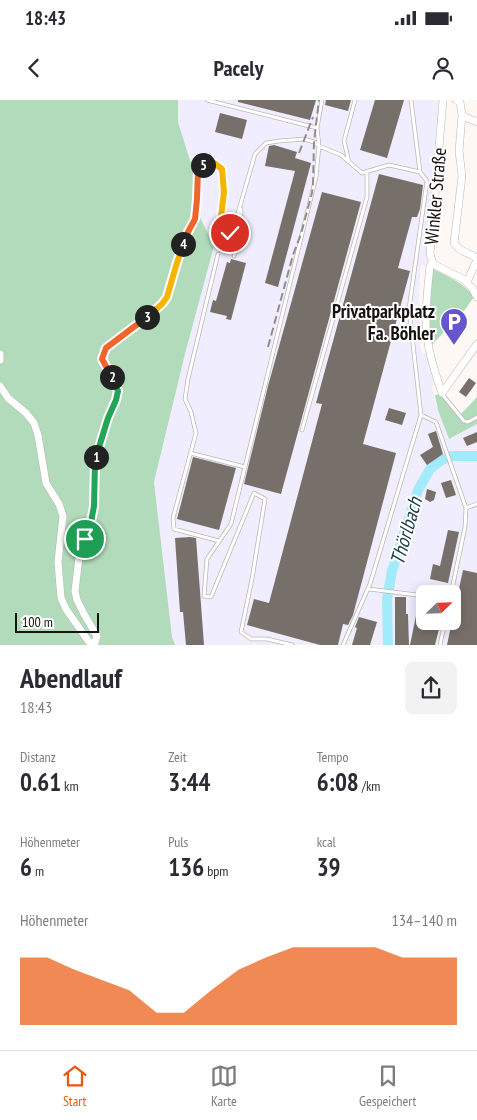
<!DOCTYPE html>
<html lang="de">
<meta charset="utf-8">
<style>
body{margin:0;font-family:"PT Sans Narrow",sans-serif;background:#f2f2f3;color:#2b2b33;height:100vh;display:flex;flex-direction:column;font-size:19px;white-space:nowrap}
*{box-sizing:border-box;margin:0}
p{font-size:16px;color:#7c7c81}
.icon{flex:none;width:28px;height:28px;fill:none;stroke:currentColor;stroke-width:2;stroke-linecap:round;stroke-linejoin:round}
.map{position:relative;height:545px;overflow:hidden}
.sheet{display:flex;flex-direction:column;background:#fff;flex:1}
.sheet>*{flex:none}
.needle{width:32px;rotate:67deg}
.fabs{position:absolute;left:416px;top:485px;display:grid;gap:10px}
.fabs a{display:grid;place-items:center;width:45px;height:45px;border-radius:8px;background:#fff;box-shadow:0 2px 12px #0003;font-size:25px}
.scale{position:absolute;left:15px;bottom:12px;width:84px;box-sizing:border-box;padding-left:5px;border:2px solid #151210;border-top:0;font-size:14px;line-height:18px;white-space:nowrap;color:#151210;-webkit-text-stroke:4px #fff;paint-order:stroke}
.pin{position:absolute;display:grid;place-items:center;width:42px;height:42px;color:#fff;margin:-21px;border:2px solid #fff;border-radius:50%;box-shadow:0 1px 5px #0007}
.km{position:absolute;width:25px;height:25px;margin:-12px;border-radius:50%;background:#222;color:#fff;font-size:14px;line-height:25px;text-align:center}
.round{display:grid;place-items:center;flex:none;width:52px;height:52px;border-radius:8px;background:#f2f2f3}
.headline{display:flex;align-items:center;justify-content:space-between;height:85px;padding:0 20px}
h1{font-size:28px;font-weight:800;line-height:38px}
.figures{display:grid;grid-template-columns:repeat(3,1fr);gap:8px;height:85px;padding:5px 20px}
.figures div{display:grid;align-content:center}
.figures b{font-size:25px;font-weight:800}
.figures small{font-size:14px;font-weight:400}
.figures p{font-size:14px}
.chart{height:140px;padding:10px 20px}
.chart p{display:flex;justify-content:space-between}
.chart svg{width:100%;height:90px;margin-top:5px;fill:#ea580c;opacity:.7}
.status{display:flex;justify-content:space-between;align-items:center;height:35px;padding:0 25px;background:#fff;direction:ltr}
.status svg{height:14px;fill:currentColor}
header{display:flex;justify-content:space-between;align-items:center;height:65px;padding:0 20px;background:#fff;font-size:22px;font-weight:800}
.menu{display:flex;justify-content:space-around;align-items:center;height:70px;border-top:1px solid #e1e1e2;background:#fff;font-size:14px;color:#7c7c81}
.menu a{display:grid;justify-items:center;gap:2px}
.menu .current{color:#ea580c}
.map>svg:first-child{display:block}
.industrial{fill:#f0edfe;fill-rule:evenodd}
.green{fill:#b2dbbb}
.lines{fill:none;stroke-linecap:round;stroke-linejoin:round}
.river{stroke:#a2ebfa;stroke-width:10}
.building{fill:#766f6a}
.lane-casing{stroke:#bdb6b1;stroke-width:4.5}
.street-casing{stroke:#bdb6b1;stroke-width:8}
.lane{stroke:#fff;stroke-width:3}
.street{stroke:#fff;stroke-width:7}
.rail{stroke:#918d8a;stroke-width:2;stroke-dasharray:8 4;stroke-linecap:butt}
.split-1-casing{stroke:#fff;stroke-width:10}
.split-2-casing{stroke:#fff;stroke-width:10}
.split-3-casing{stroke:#fff;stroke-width:10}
.split-4-casing{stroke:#fff;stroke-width:10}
.split-5-casing{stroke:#fff;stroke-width:10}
.split-6-casing{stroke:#fff;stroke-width:10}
.split-1{stroke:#22a559;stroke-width:6}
.split-2{stroke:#22a559;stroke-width:6}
.split-3{stroke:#f0652b;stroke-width:6}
.split-4{stroke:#f5b400;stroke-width:6}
.split-5{stroke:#f0652b;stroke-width:6}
.split-6{stroke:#f5b400;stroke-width:6}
.labels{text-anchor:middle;stroke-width:4;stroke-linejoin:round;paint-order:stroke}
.street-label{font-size:19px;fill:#151210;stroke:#fff}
.poi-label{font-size:19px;font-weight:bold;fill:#151210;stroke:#fff;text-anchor:end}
.water-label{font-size:20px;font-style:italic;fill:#1d4047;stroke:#fff}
</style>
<div class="status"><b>18:43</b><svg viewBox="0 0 49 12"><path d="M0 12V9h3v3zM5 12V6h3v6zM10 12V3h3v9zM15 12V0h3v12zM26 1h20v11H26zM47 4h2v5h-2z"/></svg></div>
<header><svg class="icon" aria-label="back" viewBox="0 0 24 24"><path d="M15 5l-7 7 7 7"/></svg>Pacely<svg class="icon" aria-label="person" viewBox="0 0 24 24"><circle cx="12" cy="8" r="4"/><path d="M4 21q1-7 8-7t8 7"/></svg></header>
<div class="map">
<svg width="477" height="545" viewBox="0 0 477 545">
<rect width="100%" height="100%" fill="#fef8f4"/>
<path class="industrial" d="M178,0H439L426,166L421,165L419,194L420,244L422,254L428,253L435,281L432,286L438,310L449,338L477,324V545H175L172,537L154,382L185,254L214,146L195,107L193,70L178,22ZM425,494H452V521H425Z"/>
<path class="green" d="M0,0H178V22L193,70L195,107L214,146L185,254L154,382L172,537L175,545H0Z
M433,169C448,176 464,183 474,197L461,215L456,224L448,236L444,232L431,246L429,208Z
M440,294L460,315L477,297V324L449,339L438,310L435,295Z"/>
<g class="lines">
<path class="river" d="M388,545L387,499L392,471L418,390L430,369L440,361L452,356H477"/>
</g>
<path class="building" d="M238,0H316L310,20L238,2Z
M326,0H351L348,11L325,5Z
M375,0H404L387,58L360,50Z
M220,13L247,20L242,39L215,32Z
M274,45L297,52L295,58L311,63L278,187L265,183L295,71L265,66L269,46Z
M379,74L423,85L420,109L417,117H412L398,168L410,171L363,344L396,353L353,515L348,525L343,524L338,545H320L247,525L254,499L269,503L322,304L316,303Z
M322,92L361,102L281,394L244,384L268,286Z
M231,159L246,163L231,220L226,219L227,216L210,212L213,200L216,201L227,162L230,163Z
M469,278L476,283L466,297L459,292Z
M389,308L406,313L402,325L385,320Z
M436,331L443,354L427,365L420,355L433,347L428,334Z
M477,332V342L467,346L463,338Z
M193,357L236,368L219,430L177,419Z
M451,380L456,395L446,398L441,383Z
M427,389L436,392L434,400L430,402L425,399Z
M448,430L459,432L448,483L430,479L433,464L440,466Z
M190,437L196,438L204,545H186L183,512H180L175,438Z
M463,470L477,473V545H447Z
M395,497H406V514H408L409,545H395Z
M418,506L425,507V521H441L435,545H410Z
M359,517L377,522L370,545H352L357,528L355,527Z"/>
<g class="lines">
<defs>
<path id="lane" d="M207,0L317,28
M411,0L420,72
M319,46L317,28L322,0
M349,62L344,41L355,0
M236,120L255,54L266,43L279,41L304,39L314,42L319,46
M218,154L188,279L185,299L191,312L196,333L173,418L174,429L219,441
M234,156L241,132V109
M442,294L464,321L468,322L477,317
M421,315L436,322L466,408L465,427L451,494
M302,330L367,97V71
M190,353L245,367
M466,408L477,404
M369,489L425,496
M292,545L267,539H251L241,532L252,479L265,399L254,393L211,497L204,496L207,459L231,424L316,77L319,46L341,55L362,73L389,65L420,72L427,81L409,209L421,315L370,484L343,545
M440,545L445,521"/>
<path id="street" d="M443,0L430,154L433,164L463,179L472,188L477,197
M456,0L460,2L462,15L459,51L462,76L454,143L459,149L477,158
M462,15L467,18L477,22
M432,162L430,166C428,184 426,203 426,221C426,245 434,270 442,293L477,244
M467,182L477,160
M0,254V260
M0,286L8,298L26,313L34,323L38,335L46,383L59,404L63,416L58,462L61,498L66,509L89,542L95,543L97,536L84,514L77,500L75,491L79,457L91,422L94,407L95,362L108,318L116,300L118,291L116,285L102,259L106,248L152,214L162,204L167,197L176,166L188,132L195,119L197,99L198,70L206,62L214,63L222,69L224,92L220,125L222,130L231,133L236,120"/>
</defs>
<use href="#lane" class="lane-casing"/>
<use href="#street" class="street-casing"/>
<use href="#lane" class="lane"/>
<use href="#street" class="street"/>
<path class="rail" d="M299,53L313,17
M268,247L293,155L301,134L312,93L313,84L314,42L319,0"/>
</g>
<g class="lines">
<defs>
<path id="split-1" d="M85,439L91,422L94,406L95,362L96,357"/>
<path id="split-2" d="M96,357L108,318L116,300L118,291L112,277"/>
<path id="split-3" d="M112,277L102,259L106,248L147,217"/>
<path id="split-4" d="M147,217L162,204L167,197L176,166L183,144"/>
<path id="split-5" d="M183,144L188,132L195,119L197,99L198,70L203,65"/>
<path id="split-6" d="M203,65L206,62L214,63L222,69L224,92L220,125L222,130L230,133"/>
</defs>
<use href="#split-1" class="split-1-casing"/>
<use href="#split-2" class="split-2-casing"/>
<use href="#split-3" class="split-3-casing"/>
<use href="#split-4" class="split-4-casing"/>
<use href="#split-5" class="split-5-casing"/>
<use href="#split-6" class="split-6-casing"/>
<use href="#split-1" class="split-1"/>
<use href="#split-2" class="split-2"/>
<use href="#split-3" class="split-3"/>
<use href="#split-4" class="split-4"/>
<use href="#split-5" class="split-5"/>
<use href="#split-6" class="split-6"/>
</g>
<defs>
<symbol id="parking-pin" viewBox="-11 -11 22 30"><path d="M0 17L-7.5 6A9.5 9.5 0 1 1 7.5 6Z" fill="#6555ce" stroke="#fff"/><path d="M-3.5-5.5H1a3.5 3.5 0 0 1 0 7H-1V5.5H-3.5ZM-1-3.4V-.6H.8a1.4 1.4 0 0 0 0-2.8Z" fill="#fff"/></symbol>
</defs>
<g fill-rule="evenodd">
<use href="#parking-pin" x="438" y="206" width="32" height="43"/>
</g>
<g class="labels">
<g class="street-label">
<text transform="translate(435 96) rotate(-85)" y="7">Winkler Straße</text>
</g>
<g class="poi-label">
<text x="435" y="218">Privatparkplatz<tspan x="435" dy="22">Fa. Böhler</tspan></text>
</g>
<g class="water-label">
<text transform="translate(406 431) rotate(-74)" y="7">Thörlbach</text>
</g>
</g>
</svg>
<div class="fabs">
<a><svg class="needle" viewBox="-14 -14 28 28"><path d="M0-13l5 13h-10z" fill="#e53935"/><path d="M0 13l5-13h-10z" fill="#7c7c81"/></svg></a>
</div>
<div class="scale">100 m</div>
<div class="pin" style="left:85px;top:439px;background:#1e9e55"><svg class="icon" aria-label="arrive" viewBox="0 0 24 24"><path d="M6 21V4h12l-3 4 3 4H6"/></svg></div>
<div class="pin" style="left:230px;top:133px;background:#d93025"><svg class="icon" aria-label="check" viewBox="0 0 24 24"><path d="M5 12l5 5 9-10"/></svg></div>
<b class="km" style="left:96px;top:357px">1</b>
<b class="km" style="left:112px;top:277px">2</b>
<b class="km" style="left:147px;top:217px">3</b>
<b class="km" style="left:183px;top:144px">4</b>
<b class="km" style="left:203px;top:65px">5</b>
</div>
<section class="sheet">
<div class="headline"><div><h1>Abendlauf</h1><p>18:43</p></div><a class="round"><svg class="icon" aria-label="share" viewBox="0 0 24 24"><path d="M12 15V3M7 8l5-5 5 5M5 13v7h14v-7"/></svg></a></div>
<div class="figures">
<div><p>Distanz</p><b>0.61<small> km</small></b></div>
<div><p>Zeit</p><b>3:44</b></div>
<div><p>Tempo</p><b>6:08<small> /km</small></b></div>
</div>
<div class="figures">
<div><p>Höhenmeter</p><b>6<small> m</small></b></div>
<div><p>Puls</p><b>136<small> bpm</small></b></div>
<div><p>kcal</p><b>39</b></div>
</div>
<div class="chart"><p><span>Höhenmeter</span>134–140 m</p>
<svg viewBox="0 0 160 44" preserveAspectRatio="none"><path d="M0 44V11L10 11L20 17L30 22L40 27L50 38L60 38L70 27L80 17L90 11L100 6L110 6L120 6L130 6L140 11L150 11L160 11V44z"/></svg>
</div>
</section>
<nav class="menu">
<a class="current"><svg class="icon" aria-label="home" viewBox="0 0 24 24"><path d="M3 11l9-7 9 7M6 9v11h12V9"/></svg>Start</a>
<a><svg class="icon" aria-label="map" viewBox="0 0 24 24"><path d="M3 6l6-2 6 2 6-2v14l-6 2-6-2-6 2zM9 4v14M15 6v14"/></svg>Karte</a>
<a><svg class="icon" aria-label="saved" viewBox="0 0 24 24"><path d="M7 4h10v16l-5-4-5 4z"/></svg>Gespeichert</a>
</nav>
